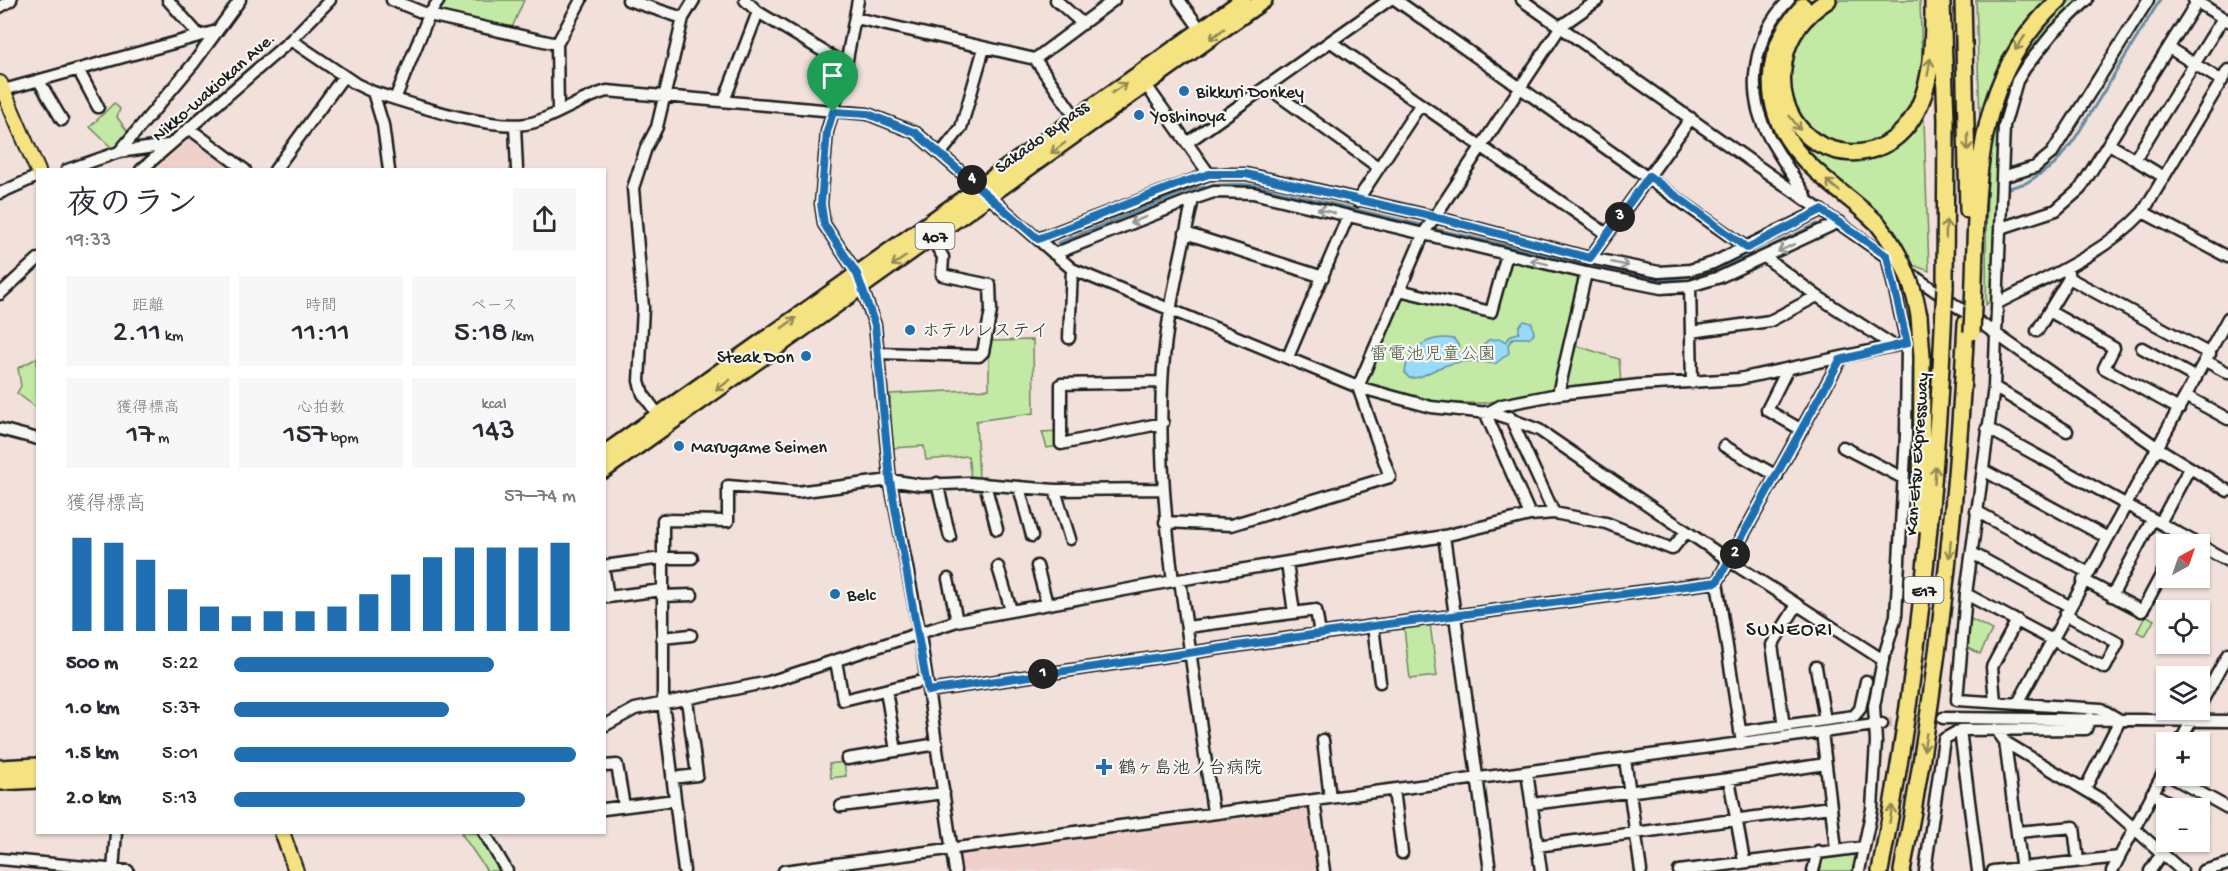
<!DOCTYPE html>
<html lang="ja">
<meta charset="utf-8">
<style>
body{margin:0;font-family:"Gochi Hand","Klee One",sans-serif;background:#f7f7f7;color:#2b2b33;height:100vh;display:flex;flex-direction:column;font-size:22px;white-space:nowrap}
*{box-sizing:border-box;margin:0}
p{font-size:20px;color:#7c7c81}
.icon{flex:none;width:33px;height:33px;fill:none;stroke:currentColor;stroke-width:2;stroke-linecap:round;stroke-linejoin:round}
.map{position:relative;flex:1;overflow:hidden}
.side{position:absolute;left:36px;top:168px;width:570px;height:666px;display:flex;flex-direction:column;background:#fff;border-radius:0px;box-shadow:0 2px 4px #0004}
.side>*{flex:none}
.needle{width:39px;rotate:40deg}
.fabs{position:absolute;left:2156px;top:534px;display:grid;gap:12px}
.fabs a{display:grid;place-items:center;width:54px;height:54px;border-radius:0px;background:#fff;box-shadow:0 2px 4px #0004;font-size:30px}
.pin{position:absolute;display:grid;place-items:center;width:51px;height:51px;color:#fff;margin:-62px -26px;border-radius:50% 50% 50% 0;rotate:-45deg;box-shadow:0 0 6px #0007}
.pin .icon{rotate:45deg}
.km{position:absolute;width:30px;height:30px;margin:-15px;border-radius:50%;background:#222;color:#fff;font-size:16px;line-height:30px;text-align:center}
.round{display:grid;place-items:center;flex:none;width:63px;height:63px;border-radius:0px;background:#f7f7f7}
.overview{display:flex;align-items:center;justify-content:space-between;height:102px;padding:0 30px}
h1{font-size:33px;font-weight:600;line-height:45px}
.metrics{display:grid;grid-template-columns:repeat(3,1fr);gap:9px;height:102px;padding:6px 30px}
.metrics div{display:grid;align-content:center;border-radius:0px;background:#f7f7f7;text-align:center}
.metrics b{font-size:30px;font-weight:600}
.metrics small{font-size:16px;font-weight:400}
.metrics p{font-size:16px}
.chart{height:168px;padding:12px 30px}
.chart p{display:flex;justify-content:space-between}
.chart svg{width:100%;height:108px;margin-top:6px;stroke:#1f6fb2;stroke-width:6}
ul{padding:0 30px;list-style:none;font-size:20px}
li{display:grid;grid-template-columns:96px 72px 1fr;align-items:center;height:45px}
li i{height:15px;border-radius:8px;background:#1f6fb2}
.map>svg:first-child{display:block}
.built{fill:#efd0cb}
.green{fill:#c2eaa5;stroke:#6f8360;stroke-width:1.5}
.water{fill:#98dafa;stroke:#668ea1;stroke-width:1.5}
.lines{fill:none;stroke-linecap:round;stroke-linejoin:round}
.stream{stroke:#668ea1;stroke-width:3}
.minor-tunnel{stroke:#c7b9b5;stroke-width:10;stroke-dasharray:10 5;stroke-linecap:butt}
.minor-casing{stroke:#1c1c1c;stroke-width:15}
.major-casing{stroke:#1c1c1c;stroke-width:18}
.highway-casing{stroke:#1c1c1c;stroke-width:20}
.minor{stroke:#f6f6f2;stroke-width:10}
.major{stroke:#f5e382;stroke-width:14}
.highway{stroke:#f5e382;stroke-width:15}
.highway-bridge-casing{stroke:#1c1c1c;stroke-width:20;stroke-linecap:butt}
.highway-bridge{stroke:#f5e382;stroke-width:15}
.oneway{stroke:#938954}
.oneway2{stroke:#949492}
.route-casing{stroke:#fff;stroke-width:12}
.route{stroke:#1f6fb2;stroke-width:8}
.poi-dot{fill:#1f6fb2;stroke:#f6f6f2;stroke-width:2}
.labels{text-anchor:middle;stroke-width:4.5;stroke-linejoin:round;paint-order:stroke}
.shield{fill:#f6f6f2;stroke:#5d5d5c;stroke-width:1.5}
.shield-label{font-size:16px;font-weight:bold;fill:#1c1c1c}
.street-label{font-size:18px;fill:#1c1c1c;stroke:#f6f6f2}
.poi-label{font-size:18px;fill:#1c1c1c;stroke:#f6f6f2;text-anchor:start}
.park-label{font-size:18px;fill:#4e5a45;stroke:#f6f6f2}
.quarter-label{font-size:21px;letter-spacing:1.5px;fill:#1c1c1c;stroke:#f6f6f2}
</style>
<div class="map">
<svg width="2228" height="871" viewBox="0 0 2228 871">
<rect width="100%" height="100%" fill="#f2e0db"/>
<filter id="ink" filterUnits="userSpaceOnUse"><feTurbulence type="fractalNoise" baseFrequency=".0167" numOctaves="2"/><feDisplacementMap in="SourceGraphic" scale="12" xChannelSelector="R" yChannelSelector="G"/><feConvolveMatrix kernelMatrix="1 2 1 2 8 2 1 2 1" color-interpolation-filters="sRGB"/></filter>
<g filter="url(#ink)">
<path class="built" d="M191,138L235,169H155Z
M1310,807L1318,871H961L958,854Z"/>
<path class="green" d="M442,0H524L511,30L439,14L437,9Z
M1797,0H1920L1929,271L1910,264L1887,227L1853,192L1770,122L1759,83L1763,59L1771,37L1782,17Z
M1976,0H2047C2010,43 1993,66 1980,123Z
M2071,0H2081C2038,37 2006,80 1997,137L1992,299L1986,305C1988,191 1973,80 2071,0Z
M114,103L120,109L117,117L130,135L115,151L90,127Z
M1510,261L1580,278L1555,392L1483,403H1435L1365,383L1404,296L1495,317Z
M1033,340L1034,413L976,421L979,479L971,478L968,456L926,460L924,446L892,448L890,394L989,389V341Z
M1574,345L1619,359L1621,383L1567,391L1564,388Z
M37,358V408L17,393L21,386L18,368Z
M1058,431V446L1047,448L1042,432Z
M2146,615L2154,620L2145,636L2137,632Z
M1969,618L1992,630L1980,654L1967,647Z
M1430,624L1437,676L1410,679L1404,628Z
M844,762L846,776L831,778L829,764Z
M461,833H492L513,871H487Z
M1859,852L1855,871H1819L1822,857Z"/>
<path class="water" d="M1524,321L1532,323L1534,334L1528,338H1513L1508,345L1509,353L1495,364C1478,360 1460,360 1444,366C1430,370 1424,379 1409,378L1405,373C1407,348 1430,334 1454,339L1459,346L1460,358H1480L1483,346L1488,340L1501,339L1506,342L1511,335L1519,333V326Z"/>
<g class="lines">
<path class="stream" d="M2009,188L2026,183L2054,165L2074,140L2160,0
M1431,228L1653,280C1714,279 1763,249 1817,224
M1058,243L1187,191C1212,184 1233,183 1258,186L1425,226"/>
<path class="minor-tunnel" d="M1882,724L1943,718"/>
<defs>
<path id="minor" d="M168,0L198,34
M392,0L429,15L557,44
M628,0L683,18
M745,0L758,12L846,65
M858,0L846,65L827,132L821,204L824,224L857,274L875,325L890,480L920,635L955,871
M1056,0L1083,24
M1179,0L1201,30
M1396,0L1747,248
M1522,0L2158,448L2228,491
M1789,0C1753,36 1744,92 1769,137C1780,157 1794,177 1806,196
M2194,0L2228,21
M0,7L11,0
M856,18L1035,59L1076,118
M291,40L356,84L373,92C411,104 499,134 535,122C560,114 581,98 607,91L868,114L916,133L1072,269L1358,387L1431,407L1497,414L1539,430L1731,562L1883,660
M1331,42L1607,234
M2169,48L2222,81
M1035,59L1114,0
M79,71L98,107
M39,81L62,120
M1146,85L1209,174
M1267,87L1378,167
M0,91L217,31
M373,92L383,125L389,170
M395,99L429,15L439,0
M724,101L758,12
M558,110L557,44L581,0
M515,126L517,170
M190,129L245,170
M1188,142L1389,0
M2109,144L2164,177
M119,152L193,64L240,0
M941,153L961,128L984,48
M2135,159L2223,18
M67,170L119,152L168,145
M141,170L291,40L330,0
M275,170L343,77
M2002,177L2035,167L2052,153L2148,0
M0,193L38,176
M1357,201L1420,105
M2143,212L2228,257
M2001,228L2056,210L2080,189L2197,2
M1185,233L1323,277
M1038,239L1209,174H1246L1283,182L1435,217L1590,258L1659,272L1690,270L1713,263L1821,210
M1054,254L1193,199L1214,192L1253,193L1586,273L1661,288L1690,286L1720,277L1839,222
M1590,258L1691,118
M1766,258L1817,296L1894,346
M2067,268L2069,278L2210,354
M1690,286L1692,383
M1399,290L1491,312L1507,254
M0,294L38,259
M1998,303C2048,277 2105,253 2143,212L2228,70
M2049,311L2114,348L2104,368L2179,409
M2037,331L2069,278
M1691,332L1770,321L1817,296
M1069,338L1072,269
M2142,348L2196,378
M878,353L979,356L983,352L991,311L990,285L942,275L943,257L932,239
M1288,357L1348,216
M2206,361L2228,373
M1787,370L1767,410L1802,430
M1162,382L1061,384V444L1163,423
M1994,387L2067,431
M1558,394L1586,273
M2186,396L2228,419
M1485,412L1530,515
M1489,412L1502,405L1558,394L1639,385L1739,379L1907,343
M659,416L643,394L639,381L643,308L633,188L646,148L657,127L683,18L694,0
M1510,417L1554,513
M1987,428L2198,544
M0,429L38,439
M1724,446L1777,476
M1843,447L1903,478
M1983,470L2106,537
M937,483L950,537
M985,484L997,529
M1019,487L1032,536
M1055,490L1070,539
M1976,511L2087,572
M1165,522L1231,525L1390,477L1358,387L1424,233L1561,26L1598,0
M2160,523L2189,469
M1444,536L1490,871
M2199,545L2228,561
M1972,553L2069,606
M1287,563L1294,613
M604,566L662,558H692
M1037,566L1047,604
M998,567L1011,610
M604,572L608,597L662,590
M948,579L957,621
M1180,580L1213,812
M2083,580L2142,611L2166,566
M1173,581C1164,509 1157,429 1164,357C1169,304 1182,251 1193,199
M1717,582L1742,743
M1966,594L2105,668L2118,643L2065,614
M662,596L692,595
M2112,596L2152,520
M1373,626L1380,682
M1187,627L1316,610L1320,634
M662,638L691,635
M836,661L843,700L926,680
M1816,667L1825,720
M886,690L896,751
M928,691L1373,626L1717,582L1840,360
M1995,702L1992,667L2017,620
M2018,703L2228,318
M2199,707L2228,654
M1943,718L2228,721
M604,726L635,709L769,682L957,621L1173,581L1444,536L1530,515L1554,513L1606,523L1672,549L1686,532
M1784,726L1772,645L1797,605
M1996,729L2005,742L2102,800L2182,871
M1960,730L1978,871
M1740,732L1854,716L1860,709L1866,681
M1822,732L1836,849
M1323,740L1330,798
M2005,742L2022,871
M2180,742L2194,716
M847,759L937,744
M1625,759L1641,871
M604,766L617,765L624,806
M1527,772L1541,871
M2170,776L2228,808
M672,778L697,775L687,700
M1729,779L1744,861
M2085,789L2120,720L2101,709L1957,700L1966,594L1994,387L2004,126L2017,81L2025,68L2053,33L2087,0
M1394,790L1402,853
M2152,793L2180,808
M1314,800L1324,871
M1532,804L1729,779L1825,764
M841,806L944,793
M604,809L675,800
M2199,819H2200
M484,832L507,871
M2017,832L2074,827L2078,861
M1537,846L1830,807
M0,859L128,871
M113,871L116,832
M684,871L663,702V520L728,521V486L797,492L890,480L921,485L969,483L1055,490L1164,489
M784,871L1882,724
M1679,871L1864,847
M1813,871L1818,851
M1859,871L1872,809L1876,742L1874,706L1883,660L1896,616L1906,435L1907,343L1887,256
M1925,871L1944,739L1960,730L2086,729L2090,718
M1993,871L2119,857
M2112,871L2166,768
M2150,871L2162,853
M2203,871L2228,864"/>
<path id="major" d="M0,83L38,171
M282,832L296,871"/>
<path id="highway" d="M1828,0C1806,14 1788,35 1784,62C1768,153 1883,190 1920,104C1934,72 1933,35 1933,0
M1963,0L1968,210
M1942,3L1946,121L1945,288
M1803,6C1762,50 1760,111 1801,156C1824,182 1854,200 1878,224
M1973,307C1978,195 1968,81 2059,0
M1919,316L1922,356L1921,525
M604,454L1243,0
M604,470L1264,0
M0,768L38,766
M0,782L38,780
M1880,871C1917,684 1936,497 1944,307
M1902,871C1937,690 1957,507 1966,323"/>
</defs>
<use href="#minor" class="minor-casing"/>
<use href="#major" class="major-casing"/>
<use href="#highway" class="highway-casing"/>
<use href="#minor" class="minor"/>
<use href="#major" class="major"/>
<use href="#highway" class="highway"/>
<defs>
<path id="highway-bridge" d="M1878,224C1900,252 1913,281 1919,316
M1944,307L1945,288
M1972,332L1973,307"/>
</defs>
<use href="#highway-bridge" class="highway-bridge-casing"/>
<use href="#highway-bridge" class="highway-bridge"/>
</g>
<defs><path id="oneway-shaft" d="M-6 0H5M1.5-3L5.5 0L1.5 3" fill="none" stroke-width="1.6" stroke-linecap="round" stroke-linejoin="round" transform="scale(1.5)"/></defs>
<g class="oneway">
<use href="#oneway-shaft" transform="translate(1217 34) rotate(144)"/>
<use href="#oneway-shaft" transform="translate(2020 43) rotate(124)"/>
<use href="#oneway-shaft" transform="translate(1929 67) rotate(-81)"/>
<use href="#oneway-shaft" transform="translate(1119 88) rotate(-35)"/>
<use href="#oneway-shaft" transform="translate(1795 123) rotate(53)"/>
<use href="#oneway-shaft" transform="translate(1968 142) rotate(90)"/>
<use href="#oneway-shaft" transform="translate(1058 148) rotate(144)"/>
<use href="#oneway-shaft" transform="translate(1833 186) rotate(-141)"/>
<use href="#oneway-shaft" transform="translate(1946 229) rotate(-89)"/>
<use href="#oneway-shaft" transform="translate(899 261) rotate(146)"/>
<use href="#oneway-shaft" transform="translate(789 323) rotate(-36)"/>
<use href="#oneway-shaft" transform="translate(723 385) rotate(144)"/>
<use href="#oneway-shaft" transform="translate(1935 475) rotate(-86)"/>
<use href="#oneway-shaft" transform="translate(1950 549) rotate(95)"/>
<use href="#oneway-shaft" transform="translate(1925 742) rotate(99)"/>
<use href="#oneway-shaft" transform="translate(1891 814) rotate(-80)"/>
</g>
<g class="oneway2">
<use href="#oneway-shaft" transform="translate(1326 211) rotate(-166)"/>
<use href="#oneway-shaft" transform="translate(1138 220) rotate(158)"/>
<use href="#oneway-shaft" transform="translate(1786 248) rotate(154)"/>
<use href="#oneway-shaft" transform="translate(1539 262) rotate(-166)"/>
<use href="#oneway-shaft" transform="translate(1620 264) rotate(12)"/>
</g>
</g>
<g class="lines" filter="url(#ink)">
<defs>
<path id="route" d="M833,112L868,114L916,133L1038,239L1181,183L1209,174H1246L1435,217L1590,258L1649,176L1747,248L1821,210L1887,256L1907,343L1840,360L1717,582L1373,626L928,691L890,480L875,325L857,274L824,224L821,204L827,132Z"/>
</defs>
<use href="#route" class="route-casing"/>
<use href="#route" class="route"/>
</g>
<g class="poi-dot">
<circle cx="1184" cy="91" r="6"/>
<circle cx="1139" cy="115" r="6"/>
<circle cx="910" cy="330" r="6"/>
<circle cx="806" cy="356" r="6"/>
<circle cx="679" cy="446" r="6"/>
<circle cx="835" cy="594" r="6"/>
<path d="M1101 758h6v6h6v6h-6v6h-6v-6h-6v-6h6z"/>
</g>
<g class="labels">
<g class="shield">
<rect x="915.5" y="223" width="39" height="26" rx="4.5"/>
<rect x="1904.5" y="577" width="39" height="26" rx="4.5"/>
</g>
<g class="shield-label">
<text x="935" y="242">407</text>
<text x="1924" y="596">E17</text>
</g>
<g class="street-label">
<text transform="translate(213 86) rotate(-41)" y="6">Nikko-wakiokan Ave.</text>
<text transform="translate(1041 136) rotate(-36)" y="6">Sakado Bypass</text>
<text transform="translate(1916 454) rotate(-86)" y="6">Kan-Etsu Expressway</text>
</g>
<g class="poi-label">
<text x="1196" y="97">Bikkuri Donkey</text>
<text x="1151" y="121">Yoshinoya</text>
<text x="922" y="336">ホテルレステイ</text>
<text x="794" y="362" text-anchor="end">Steak Don</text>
<text x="691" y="452">Marugame Seimen</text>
<text x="847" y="600">Belc</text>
<text x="1118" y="773">鶴ヶ島池ノ台病院</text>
</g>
<g class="park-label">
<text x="1433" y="359">雷電池児童公園</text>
</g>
<g class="quarter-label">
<text x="1790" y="635">SUNEORI</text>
</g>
</g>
</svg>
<div class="fabs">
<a><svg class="needle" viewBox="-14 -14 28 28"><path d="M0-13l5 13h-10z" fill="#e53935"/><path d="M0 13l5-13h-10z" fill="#7c7c81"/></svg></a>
<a><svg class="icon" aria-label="locate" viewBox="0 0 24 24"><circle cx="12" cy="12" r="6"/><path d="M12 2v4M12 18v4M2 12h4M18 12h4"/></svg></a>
<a><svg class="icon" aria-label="layers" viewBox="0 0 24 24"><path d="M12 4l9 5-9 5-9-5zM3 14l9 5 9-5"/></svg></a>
<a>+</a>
<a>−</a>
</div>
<div class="pin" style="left:833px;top:112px;background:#1e9e55"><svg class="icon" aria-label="arrive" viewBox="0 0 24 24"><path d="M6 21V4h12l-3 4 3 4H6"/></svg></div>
<b class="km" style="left:1043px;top:674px">1</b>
<b class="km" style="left:1735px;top:554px">2</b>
<b class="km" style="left:1620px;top:217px">3</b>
<b class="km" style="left:972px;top:180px">4</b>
<section class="side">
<div class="overview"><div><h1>夜のラン</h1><p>19:33</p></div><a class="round"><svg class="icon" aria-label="share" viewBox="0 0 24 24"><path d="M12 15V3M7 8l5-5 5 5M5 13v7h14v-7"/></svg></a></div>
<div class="metrics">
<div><p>距離</p><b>2.11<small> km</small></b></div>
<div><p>時間</p><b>11:11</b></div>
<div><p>ペース</p><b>5:18<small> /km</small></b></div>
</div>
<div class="metrics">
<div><p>獲得標高</p><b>17<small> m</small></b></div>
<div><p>心拍数</p><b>157<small> bpm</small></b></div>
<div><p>kcal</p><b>143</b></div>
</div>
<div class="chart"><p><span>獲得標高</span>57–74 m</p>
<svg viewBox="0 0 160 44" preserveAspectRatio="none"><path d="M5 44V6M15 44V8M25 44V15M35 44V27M45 44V34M55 44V38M65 44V36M75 44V36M85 44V34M95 44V29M105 44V21M115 44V14M125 44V10M135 44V10M145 44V10M155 44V8"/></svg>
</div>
<ul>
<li><b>500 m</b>5:22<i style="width:76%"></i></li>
<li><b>1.0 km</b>5:37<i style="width:63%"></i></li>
<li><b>1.5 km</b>5:01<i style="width:100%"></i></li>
<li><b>2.0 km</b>5:13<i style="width:85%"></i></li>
</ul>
</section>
</div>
